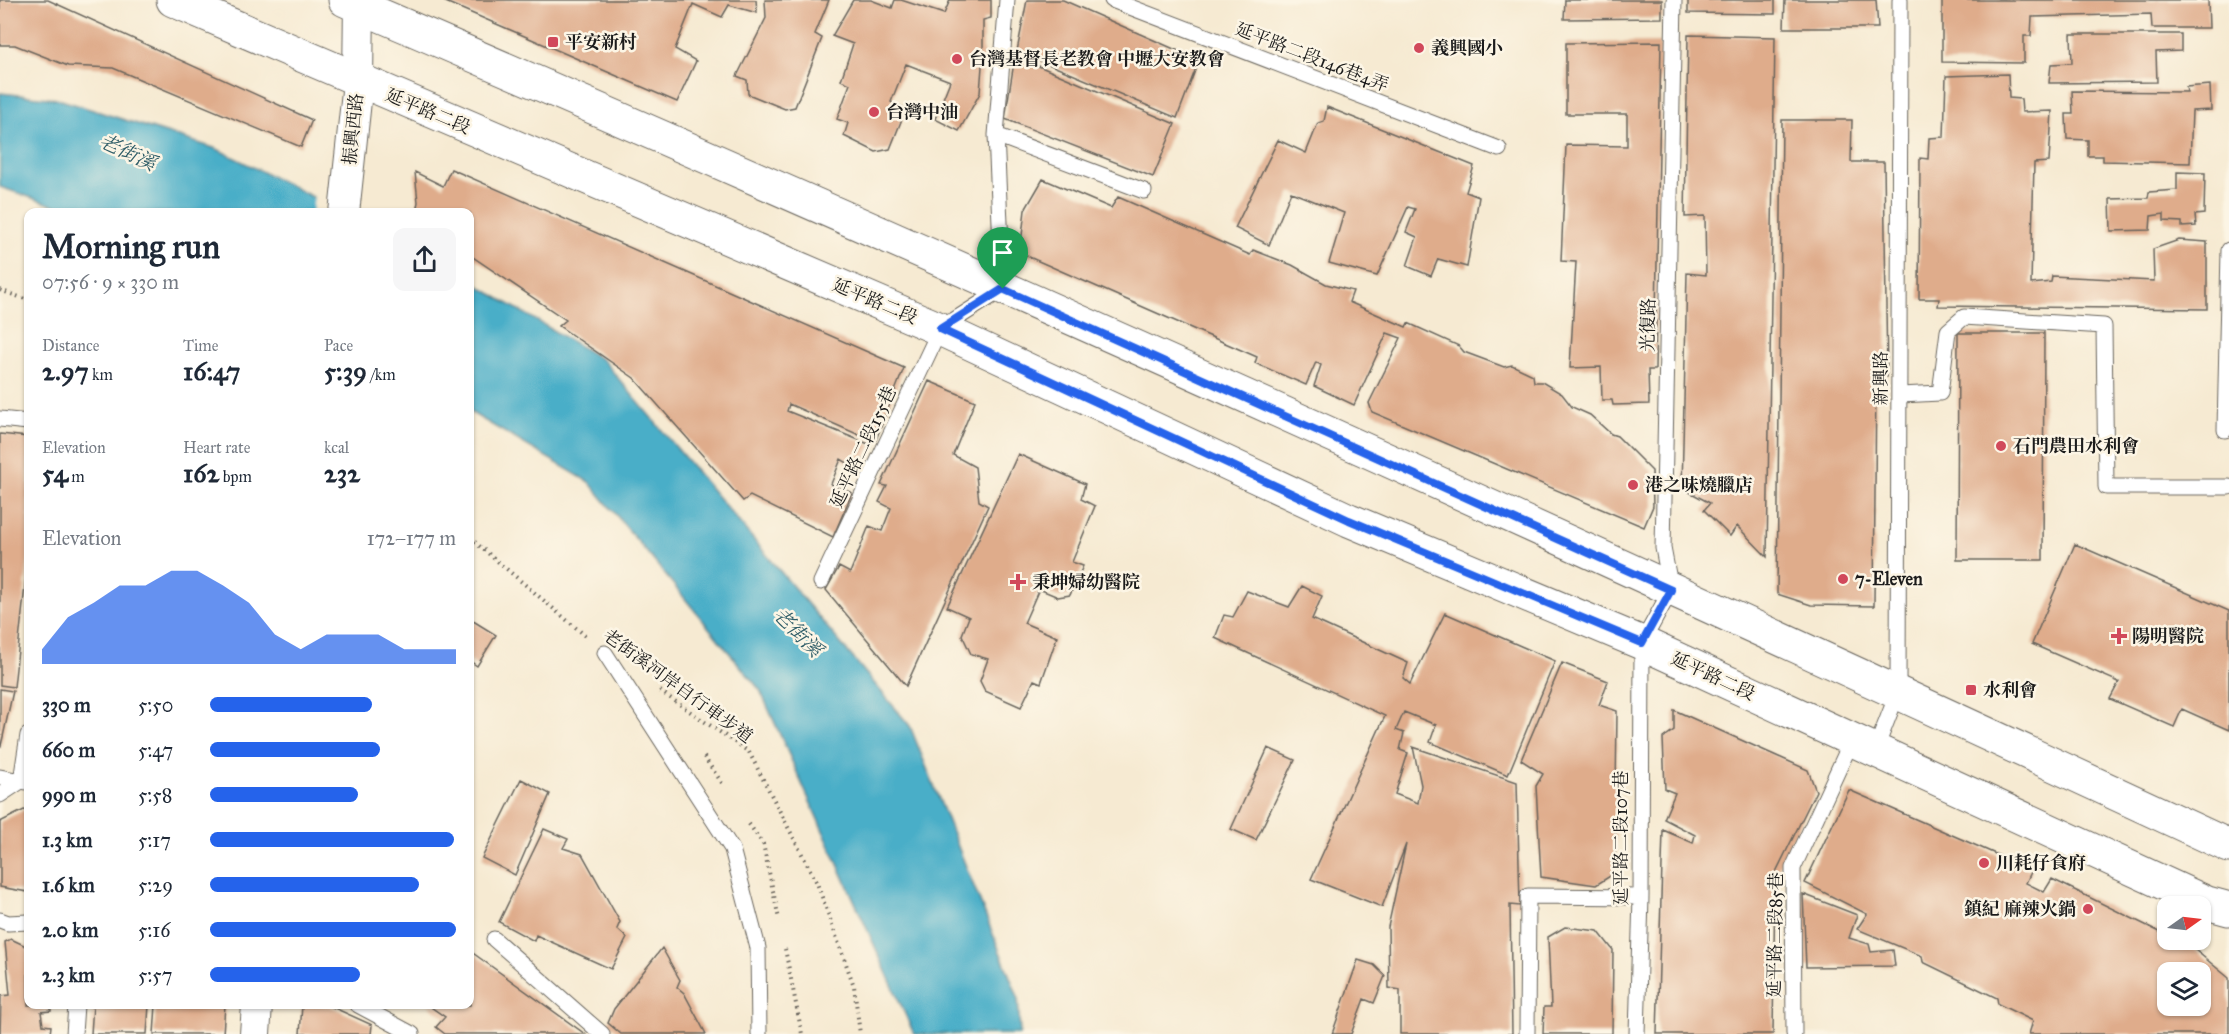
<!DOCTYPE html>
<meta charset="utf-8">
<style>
body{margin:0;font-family:"IM FELL Great Primer","Noto Serif TC",serif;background:#f6f6f7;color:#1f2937;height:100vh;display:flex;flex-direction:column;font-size:22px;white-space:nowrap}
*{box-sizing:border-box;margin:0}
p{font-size:20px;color:#747a83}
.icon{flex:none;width:33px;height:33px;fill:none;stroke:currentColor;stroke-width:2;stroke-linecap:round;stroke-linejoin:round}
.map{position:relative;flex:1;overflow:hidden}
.side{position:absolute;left:24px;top:208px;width:450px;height:801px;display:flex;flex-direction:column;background:#fff;border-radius:12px;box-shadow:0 2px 4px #0004}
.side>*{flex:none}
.needle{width:39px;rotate:76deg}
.fabs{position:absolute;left:2157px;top:896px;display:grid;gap:12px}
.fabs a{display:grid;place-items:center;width:54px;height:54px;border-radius:12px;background:#fff;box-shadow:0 2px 4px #0004;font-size:30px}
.pin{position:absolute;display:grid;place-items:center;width:51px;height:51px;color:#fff;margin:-62px -26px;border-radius:50% 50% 50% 0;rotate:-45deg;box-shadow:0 0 6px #0007}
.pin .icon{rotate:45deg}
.round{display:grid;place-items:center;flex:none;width:63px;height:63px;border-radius:12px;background:#f6f6f7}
.headline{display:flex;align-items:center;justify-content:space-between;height:102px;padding:0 18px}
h1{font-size:33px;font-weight:700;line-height:45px}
.metrics{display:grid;grid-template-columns:repeat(3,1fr);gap:9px;height:102px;padding:6px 18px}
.metrics div{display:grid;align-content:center}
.metrics b{font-size:26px;font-weight:700}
.metrics small{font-size:16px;font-weight:400}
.metrics p{font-size:16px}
.chart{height:168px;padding:12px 18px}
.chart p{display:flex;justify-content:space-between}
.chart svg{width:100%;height:108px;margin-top:6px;fill:#2563eb;opacity:.7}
ul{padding:0 18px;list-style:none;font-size:20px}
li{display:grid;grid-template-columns:96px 72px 1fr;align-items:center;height:45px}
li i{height:15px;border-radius:8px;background:#2563eb}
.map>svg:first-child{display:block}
.water{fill:#49aec8;stroke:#326572;stroke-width:1.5}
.pier{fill:#f6ead2}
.building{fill:#dfac8b;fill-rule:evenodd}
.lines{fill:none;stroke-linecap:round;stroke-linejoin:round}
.service-casing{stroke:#68645c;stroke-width:17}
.minor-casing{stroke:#68645c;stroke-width:32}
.secondary-casing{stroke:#68645c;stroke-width:35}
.path{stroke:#68645c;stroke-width:4;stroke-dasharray:1.5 4.5;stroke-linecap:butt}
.service{stroke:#fff;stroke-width:15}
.minor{stroke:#fff;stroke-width:30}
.secondary{stroke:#fff;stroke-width:33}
.route-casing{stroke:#fff;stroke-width:12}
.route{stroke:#2563eb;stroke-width:8}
.poi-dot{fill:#d1495b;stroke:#fcf5e5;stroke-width:2}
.labels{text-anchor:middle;stroke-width:5;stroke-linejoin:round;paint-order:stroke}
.poi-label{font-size:18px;font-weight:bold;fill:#1c1c1c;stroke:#fcf5e5;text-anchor:start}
.street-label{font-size:18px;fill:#1c1c1c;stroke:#fcf5e5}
.water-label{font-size:20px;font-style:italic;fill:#305e69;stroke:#fcf5e5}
</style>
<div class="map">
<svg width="2229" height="1034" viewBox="0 0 2229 1034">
<rect width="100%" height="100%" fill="#fcf5e5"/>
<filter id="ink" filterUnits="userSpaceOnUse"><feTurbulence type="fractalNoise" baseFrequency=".0167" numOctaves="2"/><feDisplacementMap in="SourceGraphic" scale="12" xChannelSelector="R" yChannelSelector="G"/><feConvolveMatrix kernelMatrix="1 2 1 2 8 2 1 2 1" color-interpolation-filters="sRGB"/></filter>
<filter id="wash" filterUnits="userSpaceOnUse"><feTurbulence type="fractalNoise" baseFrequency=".008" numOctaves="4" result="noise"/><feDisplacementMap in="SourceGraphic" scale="24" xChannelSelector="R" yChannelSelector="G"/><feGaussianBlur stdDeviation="1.35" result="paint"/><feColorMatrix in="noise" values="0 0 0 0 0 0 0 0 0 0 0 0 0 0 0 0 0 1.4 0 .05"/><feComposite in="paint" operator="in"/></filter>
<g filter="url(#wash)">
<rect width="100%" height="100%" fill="#f6ead2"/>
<path class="water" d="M0,93L58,99L217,149L345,213H76L0,187Z
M470,281L603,360L910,726L1018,997L1020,1034H914L760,690L589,482L470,412Z"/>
<path class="pier" d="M314,194L346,210L348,213H312Z"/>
<g id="blocks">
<path class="building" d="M0,0H48L312,120L301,147L113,68L68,66L15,45H0Z
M441,0H756L757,13L729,5L722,17L693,4L675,49L696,61L677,102Z
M765,0H829L815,34L822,38L795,107L785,109L748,94L747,80L737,76L766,18Z
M853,0H871L892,8L895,0H901L944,14L950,0H991V18L983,20V53L980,93L959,131L935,119L950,81L906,64L891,102L906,109L890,149L876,152L844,136L848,123L837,119L850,84L841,80L853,44L832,36Z
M1027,0H1063L1199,60L1177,118L1017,51Z
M1565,0H1662V18L1564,19Z
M1688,0H1775V14L1688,13Z
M1785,0H1876L1878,28H1784Z
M1942,0H2208L2209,28H2152L2151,14L2032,17L2031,36H2024V63L1942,62Z
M2071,34H2181V51L2156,52L2157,82L2049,83L2051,64L2072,63Z
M1688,35L1775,37L1767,557L1737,526L1730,536L1704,510L1710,503L1682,488L1687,273L1706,275L1705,216L1685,217Z
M1661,42L1655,370H1648L1649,404L1613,405L1612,400H1602L1601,367L1570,368L1576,262L1561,261L1566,145L1627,146V114H1566V43Z
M1015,56L1175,124L1153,177L1005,119Z
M2008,74L2009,98L2021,99L2022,112L2052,111L2049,162L2034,163L2031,284L2051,282L2052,276L2154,281L2153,249L2179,240L2207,242V309L1938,306L1939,299H1919L1920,158L1928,159L1929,138L1944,137L1946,76Z
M2210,85L2211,110L2192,111L2190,163L2103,161V156H2088V140L2067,139L2066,114H2073L2072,91L2187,92L2186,87Z
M1327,107L1474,166L1466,192L1479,197L1467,267L1438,259L1431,276L1407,266L1417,237L1406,232L1415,209L1408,207L1377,276L1329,263L1344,213L1291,192L1269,245L1235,228L1278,140L1306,153L1318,123L1324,121Z
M1782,120H1852L1851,162H1884L1887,377L1876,376L1874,606L1811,605L1777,594Z
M451,169L904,368L875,442L789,404L787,411L871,445L859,470L841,459L831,484L852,493L833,537L750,496L743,501L634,378L559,326L566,320L470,255V213H416L418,202L415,172L443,186Z
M2177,172L2205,173L2204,214L2195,215L2196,226L2182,227V222L2164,221V214L2151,216L2150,230L2111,231L2110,199L2148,198L2149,192L2177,190Z
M1043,179L1111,208L1118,197L1250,255L1253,250L1292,265L1326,284L1353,291L1349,302L1406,327L1408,323L1459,346L1464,352L1504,367L1512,365L1533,375L1534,382H1542L1562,394L1572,407L1590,415L1611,434L1617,436L1652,471L1653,506L1644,527L1372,412L1369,403L1401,338L1387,333L1354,405L1314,386L1321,365L1316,362L1306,385L1255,363L1257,357L1020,253L1025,210Z
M1958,333H2044L2043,560H1957Z
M929,381L975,401L953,455L975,467L979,501L988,506L906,686L826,590L839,567L850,573L869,526L882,531L891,508L879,502L887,486L881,485Z
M0,434L28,437V558L14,687L0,685Z
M1018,454L1085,484L1081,499L1095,506L1072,562L1083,566L1070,595L1058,597L1039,589L1024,623L1057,637L1041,683L1034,680L1021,707L985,691L980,681L988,659L971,654L962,635L969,617L947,607Z
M2075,544L2229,611V730L2182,709L2174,727L2110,699L2119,682L2032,644Z
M1302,586L1322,596L1312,619L1408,663L1403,678L1410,684L1445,613L1555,661L1508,775L1430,742L1436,725L1404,712L1396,730L1404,733L1400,750L1408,753L1395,794L1418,803L1421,785L1413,747L1517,782L1520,906L1510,905L1512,1034H1400V990L1389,988L1388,927L1406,844L1382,907L1311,879L1385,716L1215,638L1224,615L1233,617L1247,591L1289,607Z
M470,619L496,635L477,666L470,661Z
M1562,663L1608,681L1599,705L1617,711L1615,873L1596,885L1541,877L1536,786L1543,774L1521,760Z
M0,689L13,691L1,746L0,745Z
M1674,710L1808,770L1816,791L1775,874L1773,1034H1657L1663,830L1693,843L1695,835L1664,819L1675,793L1665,789L1663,738L1674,730Z
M1268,748L1295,760L1256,840L1231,829Z
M521,779L550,794L515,875L482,858Z
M1849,790L2032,870L2026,883L2044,892L2052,879L2168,936V939L2195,950L2229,978V1034H2029L2033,1021L1998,1004L1997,998L1923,962L1922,956L1857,929L1867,914L1805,883ZM2168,972H2200V1005H2168Z
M24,810L28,811V892L0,887V822Z
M544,829L568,839L563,848L582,854L620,922L617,929L627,938L611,969L536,935L534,941L499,922Z
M1803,894L1857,915L1849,938L1869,944L1871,952L1893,950L1895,966L1806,967Z
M1565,927L1598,931L1613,950L1612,1034H1543L1544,1007H1551L1548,937Z
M11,939L28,947V1005H51V1011L41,1012L43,1025L51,1026L50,1034H0L1,996L10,995L5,942Z
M662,948L680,980L677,987L684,993L706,1034H621L608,1023L614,1009Z
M470,951L585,1034H445L436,1027L445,1017L428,1005H470Z
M1358,960L1374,965L1385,976L1374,1003L1364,999L1351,1034H1332Z
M93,1005H149L147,1034H91Z
M156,1005H225L223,1034H154Z
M302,1005L330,1006L372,1025L371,1034H300Z"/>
</g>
</g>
<g filter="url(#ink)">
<use href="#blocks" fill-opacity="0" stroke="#68645c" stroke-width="1.5"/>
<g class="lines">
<defs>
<path id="service" d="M1112,0L1499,149
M996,135L1144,191
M1901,395L1940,393L1948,331L1964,317L2104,326L2106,487H2229
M0,419L28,422
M2225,430L2229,250
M821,582L940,329L1003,289L996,135L1007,0
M605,653L732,849L758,948L759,1034
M1875,751L1898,692L1900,0
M0,777L26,782
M0,795L21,781L28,735
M0,920L8,923L28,922
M494,939L602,1034
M358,1005L412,1034
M74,1034L76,1005
M1527,1034L1528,896L1641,897
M1637,1034L1641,897L1642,643L1671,590L1663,548L1674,0
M1794,1034L1793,868L1852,740"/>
<path id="minor" d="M344,213L358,82L359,0
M255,1034L257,1005"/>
<path id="secondary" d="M173,0L940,329L1349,520L1642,643L2207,903L2229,909
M345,0C977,271 1605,556 2229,846"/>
</defs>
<use href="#service" class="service-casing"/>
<use href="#minor" class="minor-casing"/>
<use href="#secondary" class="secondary-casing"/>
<path class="path" d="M0,290L28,300
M470,538L588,638
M660,691L749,752L817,883L854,986L860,1034
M704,757L722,783
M749,824L763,844L779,919
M785,949L802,1034"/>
<use href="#service" class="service"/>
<use href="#minor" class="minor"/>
<use href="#secondary" class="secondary"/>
</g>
</g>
<g class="lines" filter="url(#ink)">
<defs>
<path id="route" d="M1003,289L1671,590L1642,643L1349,520L940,329Z"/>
</defs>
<use href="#route" class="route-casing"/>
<use href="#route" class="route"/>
</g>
<g class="poi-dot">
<rect x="547" y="36" width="12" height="12" rx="3"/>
<circle cx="1419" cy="48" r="6"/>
<circle cx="957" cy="59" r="6"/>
<circle cx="874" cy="112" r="6"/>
<circle cx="2001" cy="446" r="6"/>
<circle cx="1633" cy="485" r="6"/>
<circle cx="1843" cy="579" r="6"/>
<path d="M1015 573h6v6h6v6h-6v6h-6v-6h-6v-6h6z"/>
<path d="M2116 627h6v6h6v6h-6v6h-6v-6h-6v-6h6z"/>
<rect x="1965" y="684" width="12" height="12" rx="3"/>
<circle cx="1984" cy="863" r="6"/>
<circle cx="2088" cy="909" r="6"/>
</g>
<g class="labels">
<g class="poi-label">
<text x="565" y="48">平安新村</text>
<text x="1431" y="54">義興國小</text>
<text x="969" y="65">台灣基督長老教會 中壢大安教會</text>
<text x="886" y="118">台灣中油</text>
<text x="2013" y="452">石門農田水利會</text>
<text x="1645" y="491">港之味燒臘店</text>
<text x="1855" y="585">7-Eleven</text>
<text x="1032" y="588">秉坤婦幼醫院</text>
<text x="2132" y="642">陽明醫院</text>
<text x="1983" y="696">水利會</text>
<text x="1996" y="869">川耗仔食府</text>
<text x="2076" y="915" text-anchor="end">鎮紀 麻辣火鍋</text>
</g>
<g class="street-label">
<text transform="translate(1312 57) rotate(21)" y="6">延平路二段146巷4弄</text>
<text transform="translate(428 111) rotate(23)" y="6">延平路二段</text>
<text transform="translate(353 129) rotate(-84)" y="6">振興西路</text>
<text transform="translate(875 301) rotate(23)" y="6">延平路二段</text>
<text transform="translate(1648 325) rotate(-89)" y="6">光復路</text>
<text transform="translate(1881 378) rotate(-90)" y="6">新興路</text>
<text transform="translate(863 447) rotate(-65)" y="6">延平路二段155巷</text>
<text transform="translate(1713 676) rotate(25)" y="6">延平路二段</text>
<text transform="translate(678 686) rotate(36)" y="6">老街溪河岸自行車步道</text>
<text transform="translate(1621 838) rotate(-90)" y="6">延平路二段107巷</text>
<text transform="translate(1775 935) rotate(-89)" y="6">延平路二段85巷</text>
</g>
<g class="water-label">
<text transform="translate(128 152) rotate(25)" y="7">老街溪</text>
<text transform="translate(798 632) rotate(45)" y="7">老街溪</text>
</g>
</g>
</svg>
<div class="fabs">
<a><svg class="needle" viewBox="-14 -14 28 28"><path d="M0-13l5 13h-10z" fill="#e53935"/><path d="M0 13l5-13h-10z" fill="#747a83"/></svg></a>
<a><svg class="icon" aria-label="layers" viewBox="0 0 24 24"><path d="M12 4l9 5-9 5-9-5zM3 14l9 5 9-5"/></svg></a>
</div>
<div class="pin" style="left:1003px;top:289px;background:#1e9e55"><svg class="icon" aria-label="arrive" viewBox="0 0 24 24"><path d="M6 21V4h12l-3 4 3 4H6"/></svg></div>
<section class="side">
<div class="headline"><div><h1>Morning run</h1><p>07:56 · 9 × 330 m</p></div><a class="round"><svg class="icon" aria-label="share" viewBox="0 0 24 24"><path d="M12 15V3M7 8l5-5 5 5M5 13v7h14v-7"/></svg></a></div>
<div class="metrics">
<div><p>Distance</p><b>2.97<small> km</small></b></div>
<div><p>Time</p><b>16:47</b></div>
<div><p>Pace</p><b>5:39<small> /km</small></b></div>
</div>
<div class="metrics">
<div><p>Elevation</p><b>54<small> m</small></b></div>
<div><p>Heart rate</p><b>162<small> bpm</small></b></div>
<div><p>kcal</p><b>232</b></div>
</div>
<div class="chart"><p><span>Elevation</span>172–177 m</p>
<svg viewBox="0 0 160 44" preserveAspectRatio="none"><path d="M0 44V38L10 25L20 19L30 12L40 12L50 6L60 6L70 12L80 19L90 32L100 38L110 32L120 32L130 32L140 38L150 38L160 38V44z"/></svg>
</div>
<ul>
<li><b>330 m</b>5:50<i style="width:66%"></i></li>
<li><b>660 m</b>5:47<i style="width:69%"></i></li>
<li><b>990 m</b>5:58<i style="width:60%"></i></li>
<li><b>1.3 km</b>5:17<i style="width:99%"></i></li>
<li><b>1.6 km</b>5:29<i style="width:85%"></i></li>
<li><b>2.0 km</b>5:16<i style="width:100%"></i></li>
<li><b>2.3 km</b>5:57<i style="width:61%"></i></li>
</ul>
</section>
</div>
